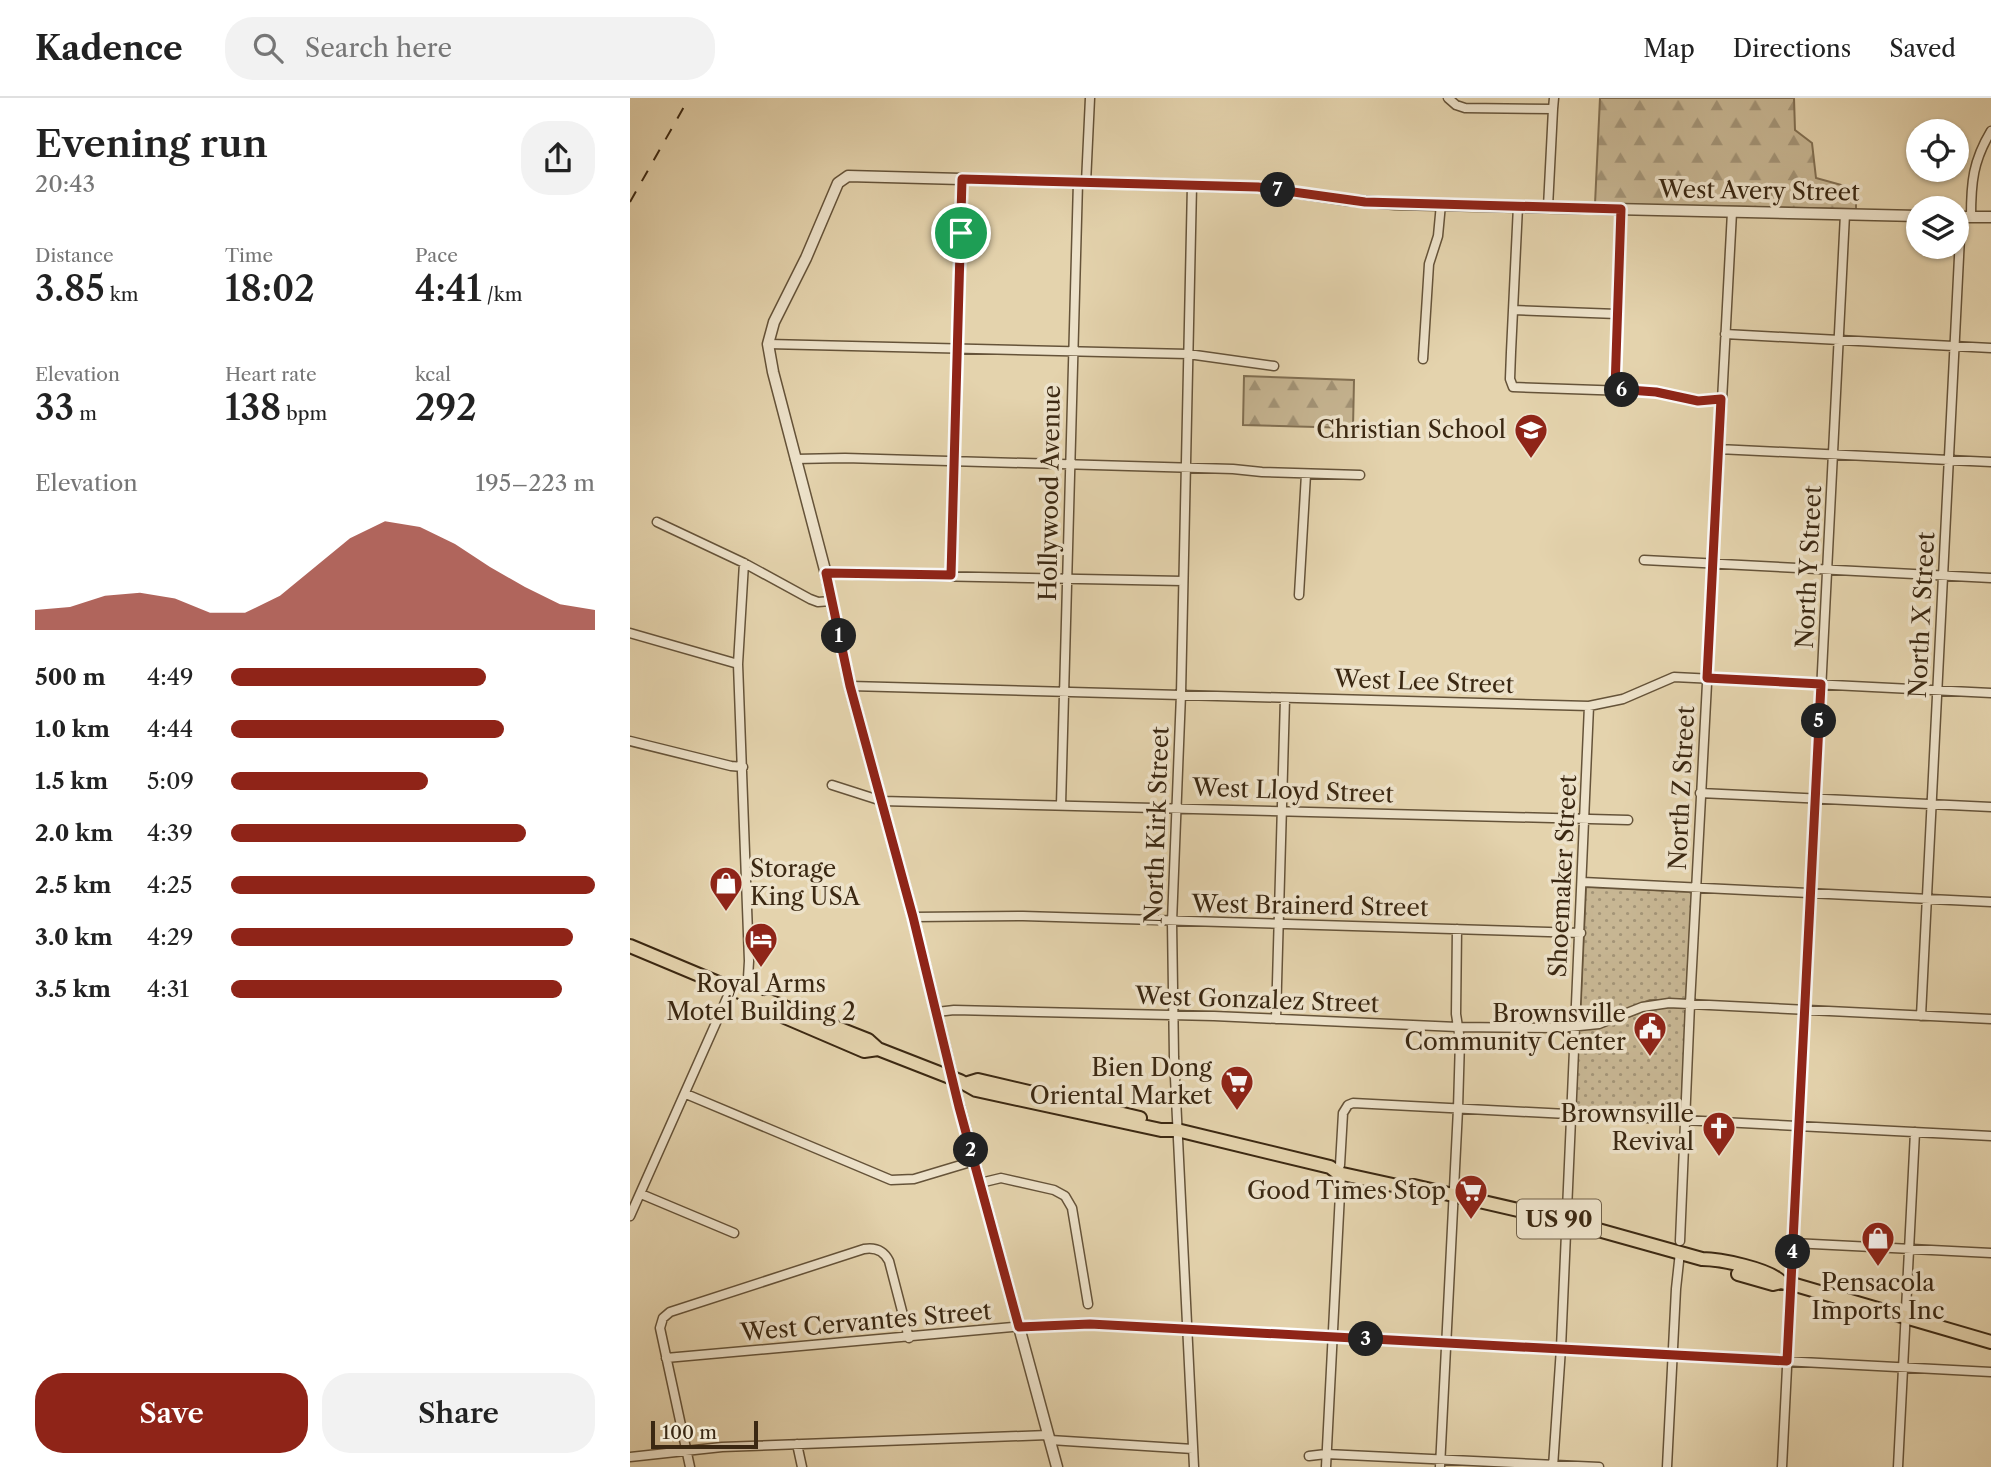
<!DOCTYPE html>
<meta charset="utf-8">
<style>
body{margin:0;font-family:"Libre Caslon Text",serif;background:#f2f2f2;color:#222;height:100vh;display:flex;flex-direction:column;font-size:26px;white-space:nowrap}
*{box-sizing:border-box;margin:0}
p{font-size:23px;color:#767676}
.icon{flex:none;width:38px;height:38px;fill:none;stroke:currentColor;stroke-width:2;stroke-linecap:round;stroke-linejoin:round}
.map{position:relative;flex:1;overflow:hidden}
.drawer{display:flex;flex-direction:column;background:#fff;width:630px}
.drawer>*{flex:none}
.tools{position:absolute;left:1276px;top:21px;display:grid;gap:14px}
.tools a{display:grid;place-items:center;width:63px;height:63px;border-radius:50%;background:#fff;box-shadow:0 2px 5px #0004;font-size:35px}
.scale{position:absolute;left:21px;bottom:18px;width:107px;box-sizing:border-box;padding-left:7px;border:4px solid #3b2812;border-top:0;font-size:19px;line-height:24px;white-space:nowrap;color:#3b2812;-webkit-text-stroke:5px #ede2ca;paint-order:stroke}
.pin{position:absolute;display:grid;place-items:center;width:60px;height:60px;color:#fff;margin:-30px;border:4px solid #fff;border-radius:50%;box-shadow:0 2px 7px #0007}
.km{position:absolute;width:35px;height:35px;margin:-18px;border-radius:50%;background:#222;color:#fff;font-size:19px;line-height:35px;text-align:center}
.round{display:grid;place-items:center;flex:none;width:74px;height:74px;border-radius:28px;background:#f2f2f2}
.summary{display:flex;align-items:center;justify-content:space-between;height:119px;padding:0 35px}
h1{font-size:38px;font-weight:600;line-height:52px}
.stats{display:grid;grid-template-columns:repeat(3,1fr);gap:10px;height:119px;padding:7px 35px}
.stats div{display:grid;align-content:center}
.stats b{font-size:35px;font-weight:600}
.stats small{font-size:19px;font-weight:400}
.stats p{font-size:19px}
.chart{height:196px;padding:14px 35px}
.chart p{display:flex;justify-content:space-between}
.chart svg{width:100%;height:126px;margin-top:7px;fill:#8f2418;opacity:.7}
.button{display:flex;gap:14px;margin-top:auto;padding:14px 35px}
.button a{flex:1;height:80px;border-radius:28px;background:#8f2418;color:#fff;font-size:28px;font-weight:600;line-height:80px;text-align:center}
.button a+a{background:#f2f2f2;color:#222}
ul{padding:0 35px;list-style:none;font-size:23px}
li{display:grid;grid-template-columns:112px 84px 1fr;align-items:center;height:52px}
li i{height:18px;border-radius:9px;background:#8f2418}
header{display:flex;align-items:center;gap:42px;box-sizing:border-box;height:98px;padding:0 35px;background:#fff;border-bottom:2px solid #e0e0e0}
header strong{font-size:33px}
nav{display:flex;gap:38px;margin-inline-start:auto;font-size:24px}
.search{width:490px;height:63px;background:#f2f2f2;display:flex;align-items:center;gap:18px;box-sizing:border-box;padding:0 24px;border-radius:28px;color:#767676;font-size:26px}
main{display:flex;flex:1;min-height:0}
.map>svg:first-child{display:block}
.forest{fill:url(#forest-firs);stroke:#816f52;stroke-width:2}
.park{fill:url(#park-dots);stroke:#816f52;stroke-width:2}
.lines{fill:none;stroke-linecap:round;stroke-linejoin:round}
.minor-casing{stroke:#655339;stroke-width:11}
.tertiary-casing{stroke:#655339;stroke-width:13}
.primary-casing{stroke:#3b2812;stroke-width:16}
.minor{stroke:#ede2ca;stroke-width:8}
.tertiary{stroke:#ede2ca;stroke-width:10}
.primary{stroke:#e4d3ad;stroke-width:12}
.rail{stroke:#3b2812;stroke-width:2;stroke-dasharray:12 12;stroke-linecap:butt}
.route-casing{stroke:#fff;stroke-width:14}
.route{stroke:#8f2418;stroke-width:9}
.labels{text-anchor:middle;stroke-width:7;stroke-linejoin:round;paint-order:stroke}
.shield{fill:#ede2ca;stroke:#706049;stroke-width:2}
.shield-label{font-size:23px;font-weight:bold;fill:#3b2812}
.street-label{font-size:24px;fill:#3b2812;stroke:#ede2ca}
.poi-label{font-size:24px;fill:#3b2812;stroke:#ede2ca;text-anchor:end}
</style>
<header>
<strong>Kadence</strong>
<div class="search"><svg class="icon" aria-label="search" viewBox="0 0 24 24"><circle cx="10" cy="10" r="6"/><path d="M15 15l6 6"/></svg>Search here</div>
<nav><a>Map</a><a>Directions</a><a>Saved</a></nav>
</header>
<main>
<section class="drawer">
<div class="summary"><div><h1>Evening run</h1><p>20:43</p></div><a class="round"><svg class="icon" aria-label="share" viewBox="0 0 24 24"><path d="M12 15V3M7 8l5-5 5 5M5 13v7h14v-7"/></svg></a></div>
<div class="stats">
<div><p>Distance</p><b>3.85<small> km</small></b></div>
<div><p>Time</p><b>18:02</b></div>
<div><p>Pace</p><b>4:41<small> /km</small></b></div>
</div>
<div class="stats">
<div><p>Elevation</p><b>33<small> m</small></b></div>
<div><p>Heart rate</p><b>138<small> bpm</small></b></div>
<div><p>kcal</p><b>292</b></div>
</div>
<div class="chart"><p><span>Elevation</span>195–223 m</p>
<svg viewBox="0 0 160 44" preserveAspectRatio="none"><path d="M0 44V37L10 36L20 32L30 31L40 33L50 38L60 38L70 32L80 22L90 12L100 6L110 8L120 14L130 22L140 29L150 35L160 37V44z"/></svg>
</div>
<ul>
<li><b>500 m</b>4:49<i style="width:70%"></i></li>
<li><b>1.0 km</b>4:44<i style="width:75%"></i></li>
<li><b>1.5 km</b>5:09<i style="width:54%"></i></li>
<li><b>2.0 km</b>4:39<i style="width:81%"></i></li>
<li><b>2.5 km</b>4:25<i style="width:100%"></i></li>
<li><b>3.0 km</b>4:29<i style="width:94%"></i></li>
<li><b>3.5 km</b>4:31<i style="width:91%"></i></li>
</ul>
<div class="button"><a>Save</a><a>Share</a></div>
</section>
<div class="map">
<svg width="1361" height="1369" viewBox="0 0 1361 1369">
<defs>
<pattern id="forest-firs" width="22" height="20" patternUnits="userSpaceOnUse" patternTransform="scale(1.75)"><rect width="22" height="20" fill="#c7b693"/><path d="M5 1l3.5 6h-7zM16 11l3.5 6h-7z" fill="#a39477"/></pattern>
<pattern id="park-dots" width="8" height="8" patternUnits="userSpaceOnUse" patternTransform="scale(1.75)"><rect width="8" height="8" fill="#c7b693"/><path d="M2 2h.1M6 6h.1" fill="none" stroke="#a39477" stroke-width="1.8" stroke-linecap="round"/></pattern>
</defs>
<rect width="100%" height="100%" fill="#e4d3ad"/>
<filter id="stains"><feTurbulence type="fractalNoise" baseFrequency=".00286" numOctaves="4"/><feColorMatrix values="0 0 0 0 .2 0 0 0 0 .09 0 0 0 0 .02 0 0 0 .5 -.17"/></filter>
<radialGradient id="worn" r=".72"><stop offset=".6" stop-color="#630" stop-opacity="0"/><stop offset="1" stop-color="#630" stop-opacity=".3"/></radialGradient>
<path class="forest" d="M970,0H1164L1165,32L1182,45L1186,80L1226,91V111L965,106Z
M614,278L724,282L723,330L613,327Z"/>
<path class="park" d="M956,789L1062,794L1056,902H1020L968,922L950,924Z
M1039,909L1056,910L1051,1018L945,1012L949,932C981,929 1007,911 1039,909Z"/>
<g class="lines">
<defs>
<path id="minor" d="M818,0L826,7L835,10L923,11L924,0
M456,85L460,0
M562,87L551,596L542,824L544,959L564,1369
M888,108L881,254L880,281L883,289L1026,294L1067,303L1091,301
M918,109L923,11
M1341,119C1341,84 1343,63 1361,33
M883,212L987,216
M1095,236L1361,250
M138,246L558,256L644,268
M793,261L799,166L808,138L811,106
M985,291L991,111
M1088,351L1361,364
M165,361L215,360L603,371L632,374L730,377
M27,424L114,465L180,501L188,504L201,503
M1014,462L1361,480
M114,465L108,566L119,863L117,897
M196,476L553,483
M321,477L332,81
M669,497L676,376
M0,535L108,566
M220,588L959,608L993,601L1044,579L1361,595
M0,643L101,668L113,669
M202,687L252,703L998,722
M1070,695L1361,709
M431,707L448,84
M953,784L1361,804
M283,819L393,818L951,835
M307,914L324,912L584,918L827,929L929,930L969,926L1012,909L1039,905L1361,921
M1291,918L1331,119
M646,921L655,600
M56,996L261,1082L284,1081L344,1063
M710,1067L713,1015L718,1007L723,1005L1361,1038
M350,1085L371,1080L424,1092L435,1098L442,1110L458,1206
M11,1096L104,1135
M0,1118L101,891
M1050,1143L1060,906L1102,114
M1163,1145L1361,1155
M36,1260L405,1227L447,1226L1361,1274
M420,1342L563,1351
M167,1346L172,1369
M679,1358L696,1356L969,1369
M0,1359L92,1349L418,1337
M60,1369L30,1230L33,1220L40,1214L234,1151C246,1149 254,1153 259,1163L279,1240
M696,1369L711,1076
M810,1369L828,1011L830,942L826,916L827,831
M923,1369L931,1250L959,608
M1037,1369L1046,1191L1050,1154
M1152,1369L1215,116
M1268,1369L1285,1034"/>
<path id="tertiary" d="M1326,119H1361
M427,1369L329,1008L283,819L220,588L196,476L143,274L138,246L144,224L176,160L208,85L218,78L628,89L717,102L765,106L1288,118"/>
<path id="primary" d="M0,848L117,897L133,905L136,911L234,953L248,951
M133,905L139,903L238,942L248,951L330,983L346,992L531,1032H547L700,1069L708,1075L772,1089L784,1088L936,1123L1072,1161C1090,1161 1139,1171 1151,1184
M335,986L348,982L510,1020
M1108,1176L1143,1186L1151,1184L1162,1186L1361,1244"/>
</defs>
<use href="#minor" class="minor-casing"/>
<use href="#tertiary" class="tertiary-casing"/>
<use href="#primary" class="primary-casing"/>
<use href="#minor" class="minor"/>
<use href="#tertiary" class="tertiary"/>
<use href="#primary" class="primary"/>
<path class="rail" d="M0,104L59,0"/>
</g>
<g class="lines">
<defs>
<path id="route" d="M332,81L628,89L735,104L991,111L985,291L1026,294L1068,303L1091,301L1077,580L1191,586L1157,1263L460,1226L389,1229L329,1009L283,819L220,588L196,475L321,477Z"/>
</defs>
<use href="#route" class="route-casing"/>
<use href="#route" class="route"/>
</g>
<defs>
<symbol id="school-pin" viewBox="-11 -11 22 30"><path d="M0 17L-7.5 6A9.5 9.5 0 1 1 7.5 6Z" fill="#8f2418" stroke="#ede2ca"/><path d="M0-5L7-2L0 1L-7-2ZM-4 1L0 2.5L4 1V4Q0 6-4 4Z" fill="#fff"/></symbol>
<symbol id="shop-pin" viewBox="-11 -11 22 30"><path d="M0 17L-7.5 6A9.5 9.5 0 1 1 7.5 6Z" fill="#8f2418" stroke="#ede2ca"/><path d="M-5-2.5h2.3a2.7 3.5 0 0 1 5.4 0H5L5.5 6h-11ZM-1.5-2.5h3a1.5 2.3 0 0 0-3 0Z" fill="#fff"/></symbol>
<symbol id="hotel-pin" viewBox="-11 -11 22 30"><path d="M0 17L-7.5 6A9.5 9.5 0 1 1 7.5 6Z" fill="#8f2418" stroke="#ede2ca"/><path d="M-6-4.5h1.5V1H6V5H4.5V3h-9V5H-6ZM-4 0a1.8 1.8 0 1 1 3.6 0ZM.5 0V-2.5h3Q6-2.5 6 0Z" fill="#fff"/></symbol>
<symbol id="civic-pin" viewBox="-11 -11 22 30"><path d="M0 17L-7.5 6A9.5 9.5 0 1 1 7.5 6Z" fill="#8f2418" stroke="#ede2ca"/><path d="M-.6-6.5H3V-4.5H.6V-3L4-1V1h2V6H-6V1h2V-1L-.6-3ZM-1.2 2.5V6h2.4V2.5Z" fill="#fff"/></symbol>
<symbol id="supermarket-pin" viewBox="-11 -11 22 30"><path d="M0 17L-7.5 6A9.5 9.5 0 1 1 7.5 6Z" fill="#8f2418" stroke="#ede2ca"/><path d="M-6-5.5h2.5l.6 2H6L4.5 2H-2.5L-4.4-4H-6ZM-1.5 3.2a1.3 1.3 0 1 0 .1 0ZM3 3.2a1.3 1.3 0 1 0 .1 0Z" fill="#fff"/></symbol>
<symbol id="church-pin" viewBox="-11 -11 22 30"><path d="M0 17L-7.5 6A9.5 9.5 0 1 1 7.5 6Z" fill="#8f2418" stroke="#ede2ca"/><path d="M-1.2-6h2.4v3.5h3.3v2.4h-3.3V6h-2.4V-.1h-3.3v-2.4h3.3Z" fill="#fff"/></symbol>
</defs>
<g fill-rule="evenodd">
<use href="#school-pin" x="882" y="313" width="38" height="52"/>
<use href="#shop-pin" x="77" y="766" width="38" height="52"/>
<use href="#hotel-pin" x="112" y="822" width="38" height="52"/>
<use href="#civic-pin" x="1001" y="911" width="38" height="52"/>
<use href="#supermarket-pin" x="588" y="965" width="38" height="52"/>
<use href="#church-pin" x="1070" y="1011" width="38" height="52"/>
<use href="#supermarket-pin" x="822" y="1074" width="38" height="52"/>
<use href="#shop-pin" x="1229" y="1121" width="38" height="52"/>
</g>
<g class="labels">
<rect class="shield" x="887" y="1101.5" width="84" height="39" rx="5"/>
<g class="shield-label">
<text x="929" y="1129">US 90</text>
</g>
<g class="street-label">
<text transform="translate(1129 93) rotate(1)" y="8">West Avery Street</text>
<text transform="translate(420 395) rotate(-89)" y="8">Hollywood Avenue</text>
<text transform="translate(1179 469) rotate(-87)" y="8">North Y Street</text>
<text transform="translate(1292 517) rotate(-87)" y="8">North X Street</text>
<text transform="translate(794 584) rotate(2)" y="8">West Lee Street</text>
<text transform="translate(1052 690) rotate(-87)" y="8">North Z Street</text>
<text transform="translate(663 693) rotate(2)" y="8">West Lloyd Street</text>
<text transform="translate(527 727) rotate(-88)" y="8">North Kirk Street</text>
<text transform="translate(933 778) rotate(-87)" y="8">Shoemaker Street</text>
<text transform="translate(680 808) rotate(1)" y="8">West Brainerd Street</text>
<text transform="translate(627 902) rotate(2)" y="8">West Gonzalez Street</text>
<text transform="translate(236 1224) rotate(-5)" y="8">West Cervantes Street</text>
</g>
<g class="poi-label">
<text x="876" y="340">Christian School</text>
<text x="120" y="779" text-anchor="start">Storage<tspan x="120" dy="28">King USA</tspan></text>
<text x="131" y="894" text-anchor="middle">Royal Arms<tspan x="131" dy="28">Motel Building 2</tspan></text>
<text x="996" y="924">Brownsville<tspan x="996" dy="28">Community Center</tspan></text>
<text x="582" y="978">Bien Dong<tspan x="582" dy="28">Oriental Market</tspan></text>
<text x="1064" y="1024">Brownsville<tspan x="1064" dy="28">Revival</tspan></text>
<text x="816" y="1101">Good Times Stop</text>
<text x="1248" y="1193" text-anchor="middle">Pensacola<tspan x="1248" dy="28">Imports Inc</tspan></text>
</g>
</g>
<rect width="100%" height="100%" filter="url(#stains)"/>
<rect width="100%" height="100%" fill="url(#worn)"/>
</svg>
<div class="tools">
<a><svg class="icon" aria-label="locate" viewBox="0 0 24 24"><circle cx="12" cy="12" r="6"/><path d="M12 2v4M12 18v4M2 12h4M18 12h4"/></svg></a>
<a><svg class="icon" aria-label="layers" viewBox="0 0 24 24"><path d="M12 4l9 5-9 5-9-5zM3 14l9 5 9-5"/></svg></a>
</div>
<div class="scale">100 m</div>
<div class="pin" style="left:331px;top:135px;background:#1e9e55"><svg class="icon" aria-label="arrive" viewBox="0 0 24 24"><path d="M6 21V4h12l-3 4 3 4H6"/></svg></div>
<b class="km" style="left:209px;top:538px">1</b>
<b class="km" style="left:341px;top:1052px">2</b>
<b class="km" style="left:736px;top:1241px">3</b>
<b class="km" style="left:1163px;top:1154px">4</b>
<b class="km" style="left:1189px;top:623px">5</b>
<b class="km" style="left:992px;top:292px">6</b>
<b class="km" style="left:648px;top:92px">7</b>
</div>
</main>
